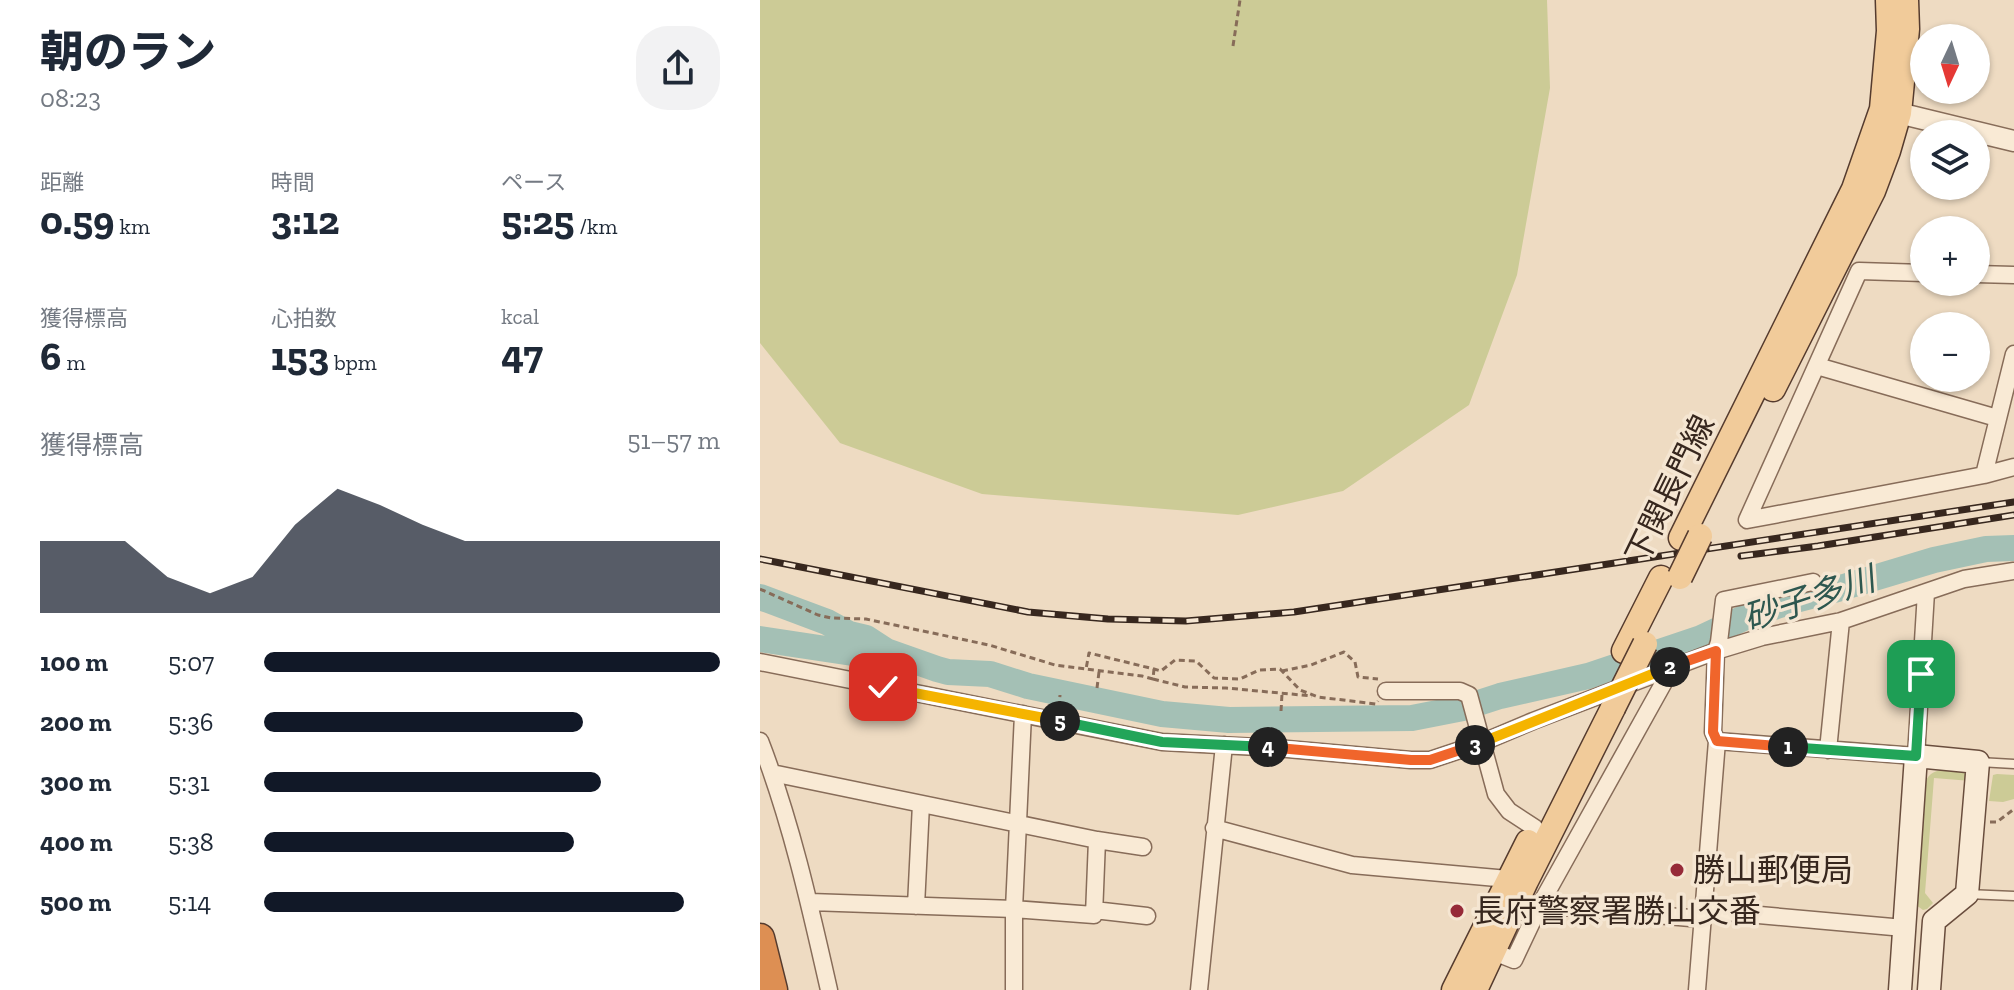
<!DOCTYPE html>
<html lang="ja">
<meta charset="utf-8">
<style>
body{margin:0;font-family:"Zilla Slab","Noto Sans JP",serif;background:#f2f2f3;color:#1f2937;height:100vh;display:flex;flex-direction:column;font-size:30px;white-space:nowrap}
*{box-sizing:border-box;margin:0}
p{font-size:26px;color:#747a83}
.icon{flex:none;width:44px;height:44px;fill:none;stroke:currentColor;stroke-width:2;stroke-linecap:round;stroke-linejoin:round}
.map{position:relative;flex:1;overflow:hidden}
.sheet{display:flex;flex-direction:column;background:#fff;width:760px}
.sheet>*{flex:none}
.needle{width:52px;rotate:184deg}
.controls{position:absolute;left:1150px;top:24px;display:grid;gap:16px}
.controls a{display:grid;place-items:center;width:80px;height:80px;border-radius:50%;background:#fff;box-shadow:0 2px 6px #0004;font-size:40px}
.pin{position:absolute;display:grid;place-items:center;width:68px;height:68px;color:#fff;margin:-34px;border-radius:16px;box-shadow:0 4px 12px #0006}
.km{position:absolute;width:40px;height:40px;margin:-20px;border-radius:50%;background:#222;color:#fff;font-size:22px;line-height:40px;text-align:center}
.round{display:grid;place-items:center;flex:none;width:84px;height:84px;border-radius:32px;background:#f2f2f3}
.summary{display:flex;align-items:center;justify-content:space-between;height:136px;padding:0 40px}
h1{font-size:44px;font-weight:800;line-height:60px}
.figures{display:grid;grid-template-columns:repeat(3,1fr);gap:12px;height:136px;padding:8px 40px}
.figures div{display:grid;align-content:center}
.figures b{font-size:40px;font-weight:800}
.figures small{font-size:22px;font-weight:400}
.figures p{font-size:22px}
.chart{height:224px;padding:16px 40px}
.chart p{display:flex;justify-content:space-between}
.chart svg{width:100%;height:144px;margin-top:8px;fill:#111827;opacity:.7}
ul{padding:0 40px;list-style:none;font-size:26px}
li{display:grid;grid-template-columns:128px 96px 1fr;align-items:center;height:60px}
li i{height:20px;border-radius:10px;background:#111827}
main{display:flex;flex:1;min-height:0}
.map>svg:first-child{display:block}
.green{fill:#cccb96}
.lines{fill:none;stroke-linecap:round;stroke-linejoin:round}
.river{stroke:#a4c0b5;stroke-width:26}
.service-casing{stroke:#876c59;stroke-width:11}
.minor-casing{stroke:#876c59;stroke-width:19}
.tertiary-casing{stroke:#876c59;stroke-width:23}
.secondary-casing{stroke:#694d3d;stroke-width:25}
.primary-casing{stroke:#553b2e;stroke-width:27}
.motorway-casing{stroke:#553b2e;stroke-width:31}
.path{stroke:#876c59;stroke-width:3;stroke-dasharray:6 4;stroke-linecap:butt}
.service{stroke:#f9ead5;stroke-width:8}
.minor{stroke:#f9ead5;stroke-width:16}
.tertiary{stroke:#f9ead5;stroke-width:20}
.secondary{stroke:#f9ead5;stroke-width:22}
.primary{stroke:#f1cb9a;stroke-width:24}
.motorway{stroke:#dd8f53;stroke-width:28}
.rail-casing{stroke:#37271e;stroke-width:7}
.rail{stroke:#f5e6d2;stroke-width:4;stroke-dasharray:12;stroke-linecap:butt}
.primary-bridge-casing{stroke:#553b2e;stroke-width:27;stroke-linecap:butt}
.primary-bridge{stroke:#f1cb9a;stroke-width:24}
.split-1-casing{stroke:#fff;stroke-width:16}
.split-2-casing{stroke:#fff;stroke-width:16}
.split-3-casing{stroke:#fff;stroke-width:16}
.split-4-casing{stroke:#fff;stroke-width:16}
.split-5-casing{stroke:#fff;stroke-width:16}
.split-6-casing{stroke:#fff;stroke-width:16}
.split-1{stroke:#22a559;stroke-width:10}
.split-2{stroke:#f0652b;stroke-width:10}
.split-3{stroke:#f5b400;stroke-width:10}
.split-4{stroke:#f0652b;stroke-width:10}
.split-5{stroke:#22a559;stroke-width:10}
.split-6{stroke:#f5b400;stroke-width:10}
.poi-dot{fill:#962a38;stroke:#f5e6d2;stroke-width:3}
.labels{text-anchor:middle;stroke-width:7;stroke-linejoin:round;paint-order:stroke}
.street-label{font-size:32px;fill:#37271e;stroke:#f5e6d2}
.poi-label{font-size:32px;fill:#37271e;stroke:#f5e6d2;text-anchor:start}
.water-label{font-size:34px;font-style:italic;fill:#2d574f;stroke:#f5e6d2}
</style>
<main>
<section class="sheet">
<div class="summary"><div><h1>朝のラン</h1><p>08:23</p></div><a class="round"><svg class="icon" aria-label="share" viewBox="0 0 24 24"><path d="M12 15V3M7 8l5-5 5 5M5 13v7h14v-7"/></svg></a></div>
<div class="figures">
<div><p>距離</p><b>0.59<small> km</small></b></div>
<div><p>時間</p><b>3:12</b></div>
<div><p>ペース</p><b>5:25<small> /km</small></b></div>
</div>
<div class="figures">
<div><p>獲得標高</p><b>6<small> m</small></b></div>
<div><p>心拍数</p><b>153<small> bpm</small></b></div>
<div><p>kcal</p><b>47</b></div>
</div>
<div class="chart"><p><span>獲得標高</span>51–57 m</p>
<svg viewBox="0 0 160 44" preserveAspectRatio="none"><path d="M0 44V22L10 22L20 22L30 33L40 38L50 33L60 17L70 6L80 11L90 17L100 22L110 22L120 22L130 22L140 22L150 22L160 22V44z"/></svg>
</div>
<ul>
<li><b>100 m</b>5:07<i style="width:100%"></i></li>
<li><b>200 m</b>5:36<i style="width:70%"></i></li>
<li><b>300 m</b>5:31<i style="width:74%"></i></li>
<li><b>400 m</b>5:38<i style="width:68%"></i></li>
<li><b>500 m</b>5:14<i style="width:92%"></i></li>
</ul>
</section>
<div class="map">
<svg width="1254" height="990" viewBox="0 0 1254 990">
<rect width="100%" height="100%" fill="#eedbc2"/>
<path class="green" d="M0,0H787L790,88L757,275L709,405L583,491L478,515L222,494L80,443L0,343Z
M1183,770L1202,772L1209,775L1211,781L1174,778L1165,893L1173,903L1167,909L1163,910L1156,905L1165,784C1167,775 1173,771 1183,770Z
M1237,774L1254,775V799L1243,802L1229,801L1233,775Z"/>
<g class="lines">
<path class="river" d="M0,597L67,622L89,634L106,638L126,651L177,669L188,672L230,674L268,686L402,714L469,720L652,718L703,708L740,696L828,676L941,638L990,615L1032,601L1074,590L1174,560L1226,549L1254,548
M0,639L119,657"/>
<defs>
<path id="service" d="M1219,762L1254,764
M1207,894L1254,896"/>
<path id="minor" d="M1164,273L1099,271L987,520L1224,475L1254,467
M1216,274L1254,275
M1057,366L1237,418
M1224,475L1254,354
M0,662L402,742L516,748L651,760H670L721,743L773,721L956,651L1002,637L1081,621L1204,579L1254,571
M626,691H700L709,695L736,794L749,811L775,828
M0,741C31,821 50,906 69,990
M957,741L1156,756L1166,592
M1068,750L1081,621
M12,773L337,840L334,915L254,909L50,902
M454,828L592,865L748,879
M337,840L383,847
M780,905L942,919
M156,906L161,804
M334,910L387,916
M943,910L1144,928
M734,952L754,960L780,905L913,666
M254,990V909L263,714
M439,990L464,745
M937,990L957,741L953,732L956,651L959,642L964,600L1053,582"/>
<path id="tertiary" d="M1126,110L1254,141"/>
<path id="secondary" d="M1140,990L1156,756L1218,762L1207,894L1174,921L1169,990"/>
<path id="primary" d="M1013,389L1113,191L1128,151L1139,113L1147,29L1146,0
M921,538L1094,189L1122,109L1129,31L1128,0
M864,651L901,578
M694,990L768,842
M715,990L766,881L853,708"/>
<path id="motorway" d="M0,938L13,990"/>
</defs>
<use href="#service" class="service-casing"/>
<use href="#minor" class="minor-casing"/>
<use href="#tertiary" class="tertiary-casing"/>
<use href="#secondary" class="secondary-casing"/>
<use href="#primary" class="primary-casing"/>
<use href="#motorway" class="motorway-casing"/>
<path class="path" d="M473,46L480,0
M0,589L58,615L71,618L106,619L229,645L295,665L326,669
M394,669L393,679L382,676L326,669L329,653L394,669L401,671L415,660L436,661L454,678L480,679L499,670L520,669L540,690L558,697L616,704L618,701
M522,671L551,665L584,652L595,662L598,677L618,679
M393,679L425,687L466,688L552,696
M337,688L339,672
M299,707L300,695
M521,711L522,694
M1230,822H1237L1254,809"/>
<use href="#service" class="service"/>
<use href="#minor" class="minor"/>
<use href="#tertiary" class="tertiary"/>
<use href="#secondary" class="secondary"/>
<use href="#primary" class="primary"/>
<use href="#motorway" class="motorway"/>
<defs>
<path id="rail" d="M981,556L1058,546L1254,515
M0,559L268,612L348,619L426,621L534,612L1254,502"/>
</defs>
<use href="#rail" class="rail-casing"/>
<use href="#rail" class="rail"/>
<defs>
<path id="primary-bridge" d="M920,577L940,536
M853,708L885,644"/>
</defs>
<use href="#primary-bridge" class="primary-bridge-casing"/>
<use href="#primary-bridge" class="primary-bridge"/>
</g>
<g class="lines">
<defs>
<path id="split-1" d="M1028,747L1156,756L1161,674"/>
<path id="split-2" d="M910,667L956,651L953,732L957,741L1028,747"/>
<path id="split-3" d="M715,745L910,667"/>
<path id="split-4" d="M508,747L651,760H670L715,745"/>
<path id="split-5" d="M300,721L402,742L508,747"/>
<path id="split-6" d="M123,687L300,721"/>
</defs>
<use href="#split-1" class="split-1-casing"/>
<use href="#split-2" class="split-2-casing"/>
<use href="#split-3" class="split-3-casing"/>
<use href="#split-4" class="split-4-casing"/>
<use href="#split-5" class="split-5-casing"/>
<use href="#split-6" class="split-6-casing"/>
<use href="#split-1" class="split-1"/>
<use href="#split-2" class="split-2"/>
<use href="#split-3" class="split-3"/>
<use href="#split-4" class="split-4"/>
<use href="#split-5" class="split-5"/>
<use href="#split-6" class="split-6"/>
</g>
<g class="poi-dot">
<circle cx="917" cy="870" r="8"/>
<circle cx="697" cy="911" r="8"/>
</g>
<g class="labels">
<g class="street-label">
<text transform="translate(910 489) rotate(-64)" y="11">下関長門線</text>
</g>
<g class="poi-label">
<text x="933" y="881">勝山郵便局</text>
<text x="713" y="922">長府警察署勝山交番</text>
</g>
<g class="water-label">
<text transform="translate(1049 598) rotate(-18)" y="12">砂子多川</text>
</g>
</g>
</svg>
<div class="controls">
<a><svg class="needle" viewBox="-14 -14 28 28"><path d="M0-13l5 13h-10z" fill="#e53935"/><path d="M0 13l5-13h-10z" fill="#747a83"/></svg></a>
<a><svg class="icon" aria-label="layers" viewBox="0 0 24 24"><path d="M12 4l9 5-9 5-9-5zM3 14l9 5 9-5"/></svg></a>
<a>+</a>
<a>−</a>
</div>
<div class="pin" style="left:1161px;top:674px;background:#1e9e55"><svg class="icon" aria-label="arrive" viewBox="0 0 24 24"><path d="M6 21V4h12l-3 4 3 4H6"/></svg></div>
<div class="pin" style="left:123px;top:687px;background:#d93025"><svg class="icon" aria-label="check" viewBox="0 0 24 24"><path d="M5 12l5 5 9-10"/></svg></div>
<b class="km" style="left:1028px;top:747px">1</b>
<b class="km" style="left:910px;top:667px">2</b>
<b class="km" style="left:715px;top:745px">3</b>
<b class="km" style="left:508px;top:747px">4</b>
<b class="km" style="left:300px;top:721px">5</b>
</div>
</main>
